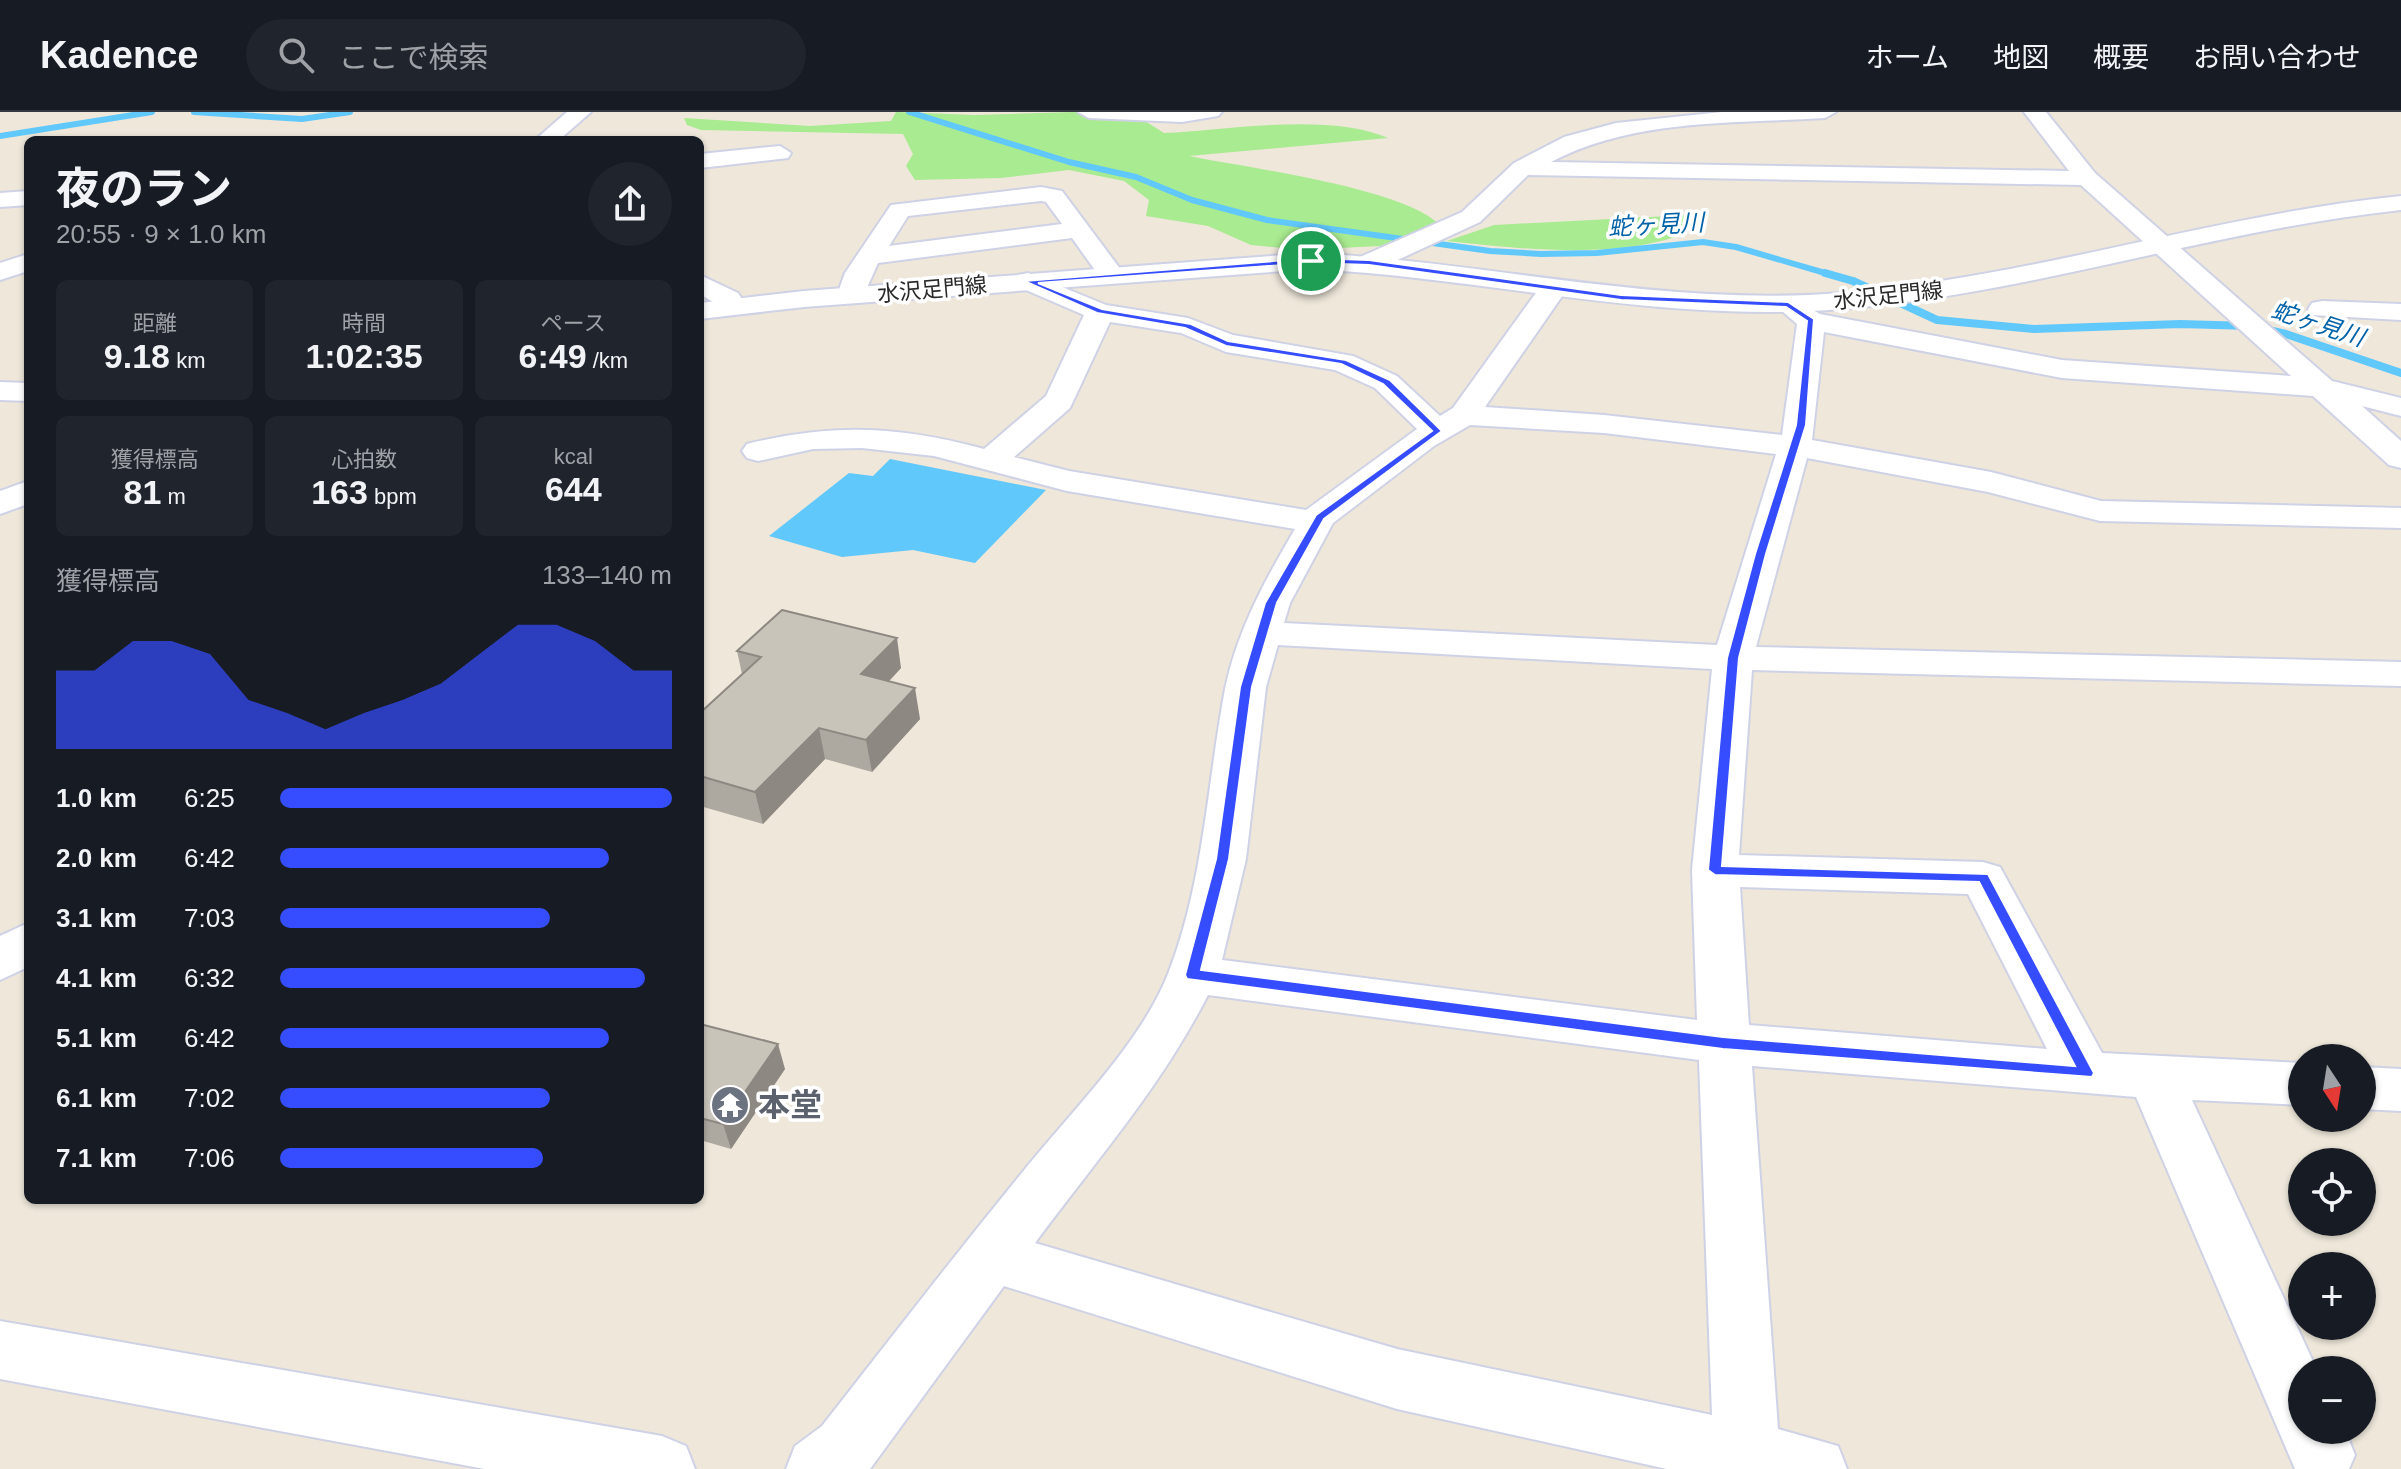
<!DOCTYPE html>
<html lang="ja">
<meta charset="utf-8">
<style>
body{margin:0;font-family:Helvetica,"Noto Sans JP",sans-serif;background:#20242c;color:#f1f3f6;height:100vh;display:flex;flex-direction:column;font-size:30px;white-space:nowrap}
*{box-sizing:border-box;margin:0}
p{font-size:26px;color:#9ea1a6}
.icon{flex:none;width:44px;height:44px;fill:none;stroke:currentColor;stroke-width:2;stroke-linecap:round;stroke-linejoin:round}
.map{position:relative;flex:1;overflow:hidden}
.side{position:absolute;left:24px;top:24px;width:680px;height:1068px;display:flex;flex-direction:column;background:#171b24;border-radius:12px;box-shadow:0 2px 6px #0004}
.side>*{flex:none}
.needle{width:52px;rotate:168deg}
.tools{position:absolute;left:2288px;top:932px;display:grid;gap:16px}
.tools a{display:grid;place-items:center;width:88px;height:88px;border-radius:50%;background:#171b24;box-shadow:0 2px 6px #0004;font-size:40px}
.pin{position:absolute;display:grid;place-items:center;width:68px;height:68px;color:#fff;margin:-34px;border:4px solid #fff;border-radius:50%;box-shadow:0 2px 8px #0007}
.round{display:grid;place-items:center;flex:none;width:84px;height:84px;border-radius:42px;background:#20242c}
.overview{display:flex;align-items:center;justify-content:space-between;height:136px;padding:0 32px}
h1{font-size:44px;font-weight:700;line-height:60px}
.stats{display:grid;grid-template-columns:repeat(3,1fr);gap:12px;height:136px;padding:8px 32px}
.stats div{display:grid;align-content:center;border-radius:12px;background:#20242c;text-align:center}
.stats b{font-size:34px;font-weight:700}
.stats small{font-size:22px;font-weight:400}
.stats p{font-size:22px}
.chart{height:224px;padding:16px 32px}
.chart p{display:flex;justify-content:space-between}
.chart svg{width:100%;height:144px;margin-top:8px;fill:#364dff;opacity:.7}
ul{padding:0 32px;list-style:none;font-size:26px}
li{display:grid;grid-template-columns:128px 96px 1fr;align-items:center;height:60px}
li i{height:20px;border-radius:10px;background:#364dff}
header{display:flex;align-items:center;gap:48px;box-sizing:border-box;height:112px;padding:0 40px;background:#171b24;border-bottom:2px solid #363941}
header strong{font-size:38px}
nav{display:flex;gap:44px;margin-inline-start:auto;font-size:28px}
.search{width:560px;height:72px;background:#20242c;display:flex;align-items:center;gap:20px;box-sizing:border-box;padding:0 28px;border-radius:44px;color:#9ea1a6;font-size:30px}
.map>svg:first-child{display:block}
.green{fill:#a9eb90}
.water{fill:#61c8fc}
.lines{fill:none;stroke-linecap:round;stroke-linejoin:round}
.stream-far1{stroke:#61c8fc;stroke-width:6}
.stream{stroke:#61c8fc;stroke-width:8}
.minor-casing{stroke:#cfd2e5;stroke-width:4}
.tertiary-casing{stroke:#cfd2e5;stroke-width:4}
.secondary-casing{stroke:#cfd2e5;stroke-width:4}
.minor{fill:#fff;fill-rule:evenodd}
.tertiary{fill:#fff;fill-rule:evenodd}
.secondary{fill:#fff;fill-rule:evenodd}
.wall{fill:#ada9a0}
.shaded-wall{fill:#8d8982}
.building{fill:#c9c4ba;stroke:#8d8982;stroke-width:2}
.route{fill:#364dff;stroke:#fff;stroke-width:2;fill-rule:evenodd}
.labels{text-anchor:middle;stroke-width:7;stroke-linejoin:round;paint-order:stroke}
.far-street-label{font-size:22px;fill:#2a2a2a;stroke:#fff}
.far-water-label{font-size:24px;font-style:italic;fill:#0062a8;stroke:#fff}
.near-worship-label{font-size:32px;font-weight:bold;fill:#5b616d;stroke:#fff;text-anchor:start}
</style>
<header>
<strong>Kadence</strong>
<div class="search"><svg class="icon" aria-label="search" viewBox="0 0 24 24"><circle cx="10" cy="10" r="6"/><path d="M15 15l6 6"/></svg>ここで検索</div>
<nav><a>ホーム</a><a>地図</a><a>概要</a><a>お問い合わせ</a></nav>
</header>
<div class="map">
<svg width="2401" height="1357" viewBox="0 0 2401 1357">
<rect width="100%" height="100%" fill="#eee7da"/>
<path class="green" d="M896,0L975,3L1075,0L1145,9L1164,21C1228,18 1329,0 1388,26L1189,44C1248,56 1399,75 1439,112L1398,133L1302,138L1251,133L1208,114L1146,104L1149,88L1124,69L1069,58L1001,66L915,68L906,54L913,42L903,22L701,18L687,13L684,6L810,14L891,9Z
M1689,103L1700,115C1629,150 1524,137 1447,129L1494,113Z"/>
<path class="water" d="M890,347L1046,378L975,451L913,438L842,445L769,424L849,361L873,364Z"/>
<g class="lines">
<path class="stream-far1" d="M194,0L302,7L350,0
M909,0L1069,50L1136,65L1192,88L1267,108L1490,139L1541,142L1597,141L1703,130L1736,135L1832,163
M0,24L152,0"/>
<path class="stream" d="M1825,161L1853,169L1937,208L2034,217L2180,212L2251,214L2286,222L2401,261"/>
<defs>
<path id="minor" d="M1078,0H1222L1218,4L1182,10L1089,6Z
M1722,0H1836L1825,6C1734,12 1634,6 1551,50L2069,59L2024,0H2046L2095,61L2332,269L2401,286V304L2362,294L2401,329V356L2389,353L2313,284L2062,266L1824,220L1812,328L1991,360L2101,389L2401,396V416L2100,409L1988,380L1807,346L1756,535L2401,550V574L1752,558L1739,743L1983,750L2000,755L2102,941L2302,951V993L2192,988L2317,1258H2302V1318H2345L2355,1343L2349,1357H2295L2136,985L1752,954L1778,1317L1838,1334L1847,1357H1667L1397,1297L1004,1174L870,1357H786L795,1334L822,1314C888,1230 953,1145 1021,1062C1068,1003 1140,933 1168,862C1204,771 1207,672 1225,577C1237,519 1265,468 1295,417L1067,379L934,344L862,336L813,337L758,349L747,346L742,339L747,332C833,311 898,314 984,337L1046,284L1084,203L1019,175L1015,169L1019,163L1028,161L1106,193L1188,206L1233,223L1353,244L1397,264L1440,304L1453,296L1543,171H1563L1567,177L1485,295L1604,303L1782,323L1797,212L1774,192L1778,186L1788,184L1820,202L2062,248L2291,264L2081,73L1528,63L1480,110L1378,157L1369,159L1356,151L1360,145L1462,100L1514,51L1564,25L1616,11ZM1110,210L1181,221L1226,240L1335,258L1375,276L1417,317L1306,398L1069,359L1014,345L1070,296ZM1470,313L1604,321L1776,342L1717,533L1284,511L1290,491L1333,411L1434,334ZM1278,533L1712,557L1692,758L1697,908L1222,848L1246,747L1266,575ZM1740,775L1968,782L2047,937L1749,913ZM1208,883L1699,948L1712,1303L1397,1237L1035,1131C1097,1047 1159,978 1208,883Z
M780,34L791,41L788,46L700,56V42Z
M1041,75L1062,79L1124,162L1120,168H1102L1072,126L878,151L861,189H841L837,183L845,161L891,93ZM1041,89L1046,90L1062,112L889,134L908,104Z
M28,79V93L0,95V81Z
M28,142V159L0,168V151Z
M700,163L738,181L742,187L738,193H718L700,182Z
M2322,189L2401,192V208L2312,203L2308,197L2312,191Z
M28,369V392L0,402V379Z
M28,811V855L0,868V824Z
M2362,955L2401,957V999L2362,997Z
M0,1209L662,1324L686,1334L695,1357H485L0,1267Z"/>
<path id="tertiary" d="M567,0H591L559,28H535Z"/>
<path id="secondary" d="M2401,84V98C2212,118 2031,182 1841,197C1662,212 1489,166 1311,157L804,195L700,207V191L804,179L1311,141C1489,150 1662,195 1841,181C2031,166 2212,103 2401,84Z
M0,270L28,271V289L0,288Z"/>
</defs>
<use href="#minor" class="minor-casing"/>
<use href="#tertiary" class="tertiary-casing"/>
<use href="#secondary" class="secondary-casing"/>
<use href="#minor" class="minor"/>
<use href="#tertiary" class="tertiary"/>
<use href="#secondary" class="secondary"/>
</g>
<path class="wall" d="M737,539L901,556L889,569L920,607L872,660L825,647L763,712L700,694V601L742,562Z
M700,912L785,957L731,1037L700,1028Z"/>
<path class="shaded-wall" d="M897,526L901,556L867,593L861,562Z
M915,576L920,607L872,660L866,628Z
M819,616L825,647L763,712L755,680Z
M778,932L785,957L731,1037L723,1012Z"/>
<path class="building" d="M782,498L897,526L861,562L915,576L866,628L819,616L755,680L700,664V601L761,545L737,539Z
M700,912L778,932L723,1012L700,1006Z"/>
<path class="route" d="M1311,146L1369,148L1621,183L1788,190L1814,207L1806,313L1766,442L1739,546L1722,754L1988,762L2094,961L2092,965L1723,937L1187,867L1185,863L1216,747L1240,575L1265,491L1316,403L1432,319L1383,272L1341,252L1226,234L1185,216L1097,201L1024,169ZM1311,151L1369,153L1621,188L1786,195L1807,209L1796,313L1755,442L1727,546L1708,758L1715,763L1979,770L2075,954L1723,925L1201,858L1229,747L1252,575L1277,491L1324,407L1442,319L1390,268L1346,248L1228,229L1191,212L1102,197L1038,171Z"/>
<defs>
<symbol id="temple-disc" viewBox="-11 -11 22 22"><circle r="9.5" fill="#6b7280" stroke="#fff"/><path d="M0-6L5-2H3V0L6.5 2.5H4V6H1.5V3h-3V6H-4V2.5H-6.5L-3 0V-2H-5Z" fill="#fff"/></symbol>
</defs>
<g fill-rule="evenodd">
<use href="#temple-disc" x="708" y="971" width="44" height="44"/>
</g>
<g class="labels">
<g class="far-street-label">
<text transform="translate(932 177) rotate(-5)" y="8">水沢足門線</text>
<text transform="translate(1888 183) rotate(-6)" y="8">水沢足門線</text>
</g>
<g class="far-water-label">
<text transform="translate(1656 113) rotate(-3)" y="8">蛇ヶ見川</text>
<text transform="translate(2318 212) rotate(18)" y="8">蛇ヶ見川</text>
</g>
<g class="near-worship-label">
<text x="758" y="1004">本堂</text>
</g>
</g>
</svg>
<div class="tools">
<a><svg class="needle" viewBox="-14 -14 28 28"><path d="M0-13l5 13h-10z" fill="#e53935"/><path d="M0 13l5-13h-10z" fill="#9ea1a6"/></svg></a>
<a><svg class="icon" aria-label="locate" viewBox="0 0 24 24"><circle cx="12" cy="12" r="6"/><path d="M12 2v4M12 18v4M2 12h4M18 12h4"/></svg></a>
<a>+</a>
<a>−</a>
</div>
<div class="pin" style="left:1311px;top:149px;background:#1e9e55"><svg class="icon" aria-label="arrive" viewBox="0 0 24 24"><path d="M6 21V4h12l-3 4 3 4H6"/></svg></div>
<section class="side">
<div class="overview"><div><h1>夜のラン</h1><p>20:55 · 9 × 1.0 km</p></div><a class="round"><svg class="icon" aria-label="share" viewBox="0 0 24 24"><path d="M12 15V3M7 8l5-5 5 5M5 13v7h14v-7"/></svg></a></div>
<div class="stats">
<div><p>距離</p><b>9.18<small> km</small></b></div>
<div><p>時間</p><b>1:02:35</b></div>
<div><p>ペース</p><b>6:49<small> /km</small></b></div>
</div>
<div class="stats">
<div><p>獲得標高</p><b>81<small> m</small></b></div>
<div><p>心拍数</p><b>163<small> bpm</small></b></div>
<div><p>kcal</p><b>644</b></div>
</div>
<div class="chart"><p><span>獲得標高</span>133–140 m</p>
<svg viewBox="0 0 160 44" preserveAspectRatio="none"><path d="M0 44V20L10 20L20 11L30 11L40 15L50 29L60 33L70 38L80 33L90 29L100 24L110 15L120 6L130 6L140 11L150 20L160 20V44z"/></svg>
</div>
<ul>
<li><b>1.0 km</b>6:25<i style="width:100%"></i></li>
<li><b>2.0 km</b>6:42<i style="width:84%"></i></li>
<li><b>3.1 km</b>7:03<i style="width:69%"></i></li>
<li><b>4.1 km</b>6:32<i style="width:93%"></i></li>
<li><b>5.1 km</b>6:42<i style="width:84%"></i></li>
<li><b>6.1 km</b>7:02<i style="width:69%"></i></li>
<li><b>7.1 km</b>7:06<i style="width:67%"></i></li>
</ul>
</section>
</div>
